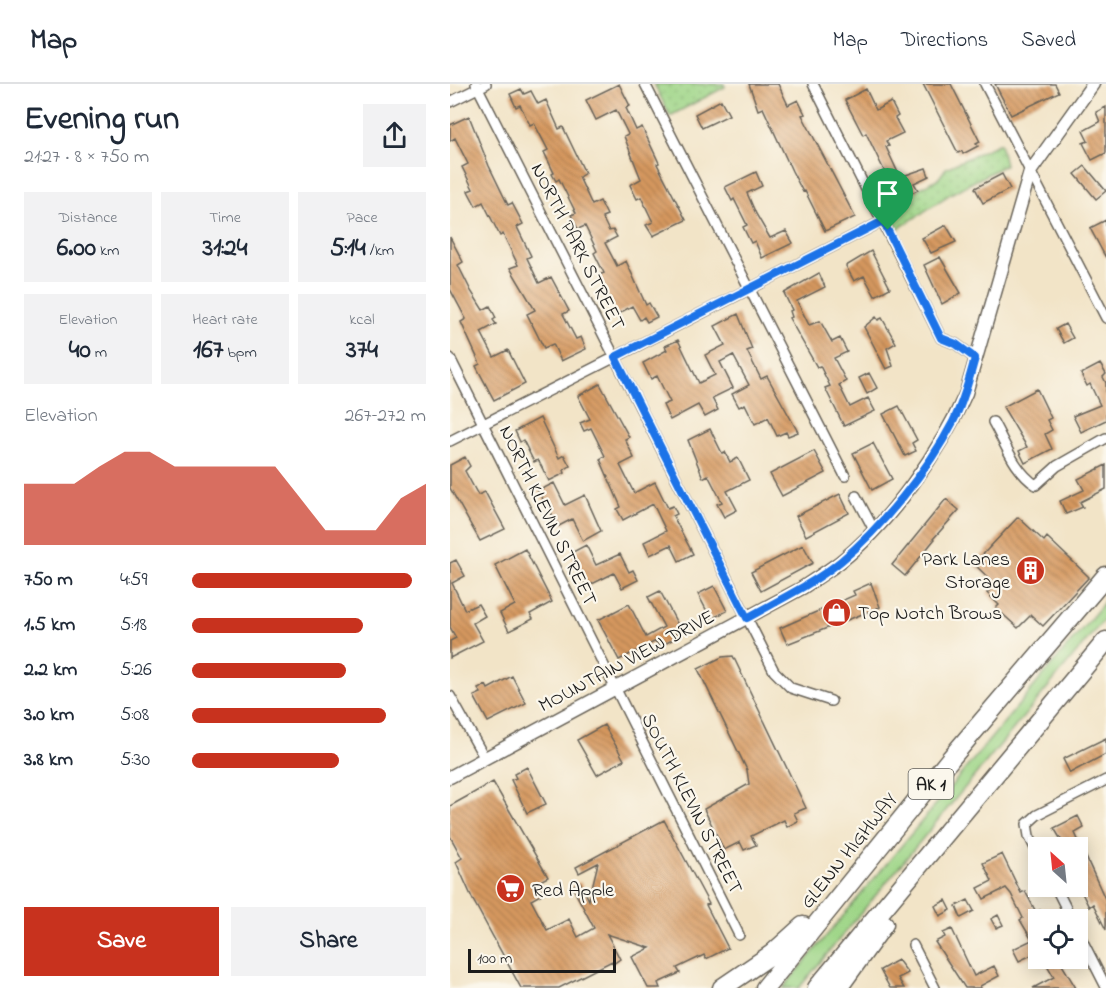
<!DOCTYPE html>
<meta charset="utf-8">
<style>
body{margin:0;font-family:"Indie Flower",sans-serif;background:#f2f2f3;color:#1f2937;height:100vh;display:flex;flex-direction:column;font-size:22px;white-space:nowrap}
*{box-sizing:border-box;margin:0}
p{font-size:20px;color:#747a83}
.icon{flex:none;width:33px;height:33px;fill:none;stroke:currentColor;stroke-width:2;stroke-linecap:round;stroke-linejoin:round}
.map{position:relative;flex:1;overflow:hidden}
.details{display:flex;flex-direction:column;background:#fff;width:450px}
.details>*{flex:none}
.needle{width:39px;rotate:333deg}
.fabs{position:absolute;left:578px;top:753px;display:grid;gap:12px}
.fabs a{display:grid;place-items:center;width:60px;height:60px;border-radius:0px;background:#fff;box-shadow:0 3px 15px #0003;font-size:30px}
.scale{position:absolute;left:18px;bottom:15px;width:148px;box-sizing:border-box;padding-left:6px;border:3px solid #1c1c1c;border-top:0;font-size:16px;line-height:21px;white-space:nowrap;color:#1c1c1c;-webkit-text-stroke:4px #fbf7ec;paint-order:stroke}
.pin{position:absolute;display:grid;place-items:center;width:51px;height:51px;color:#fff;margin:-62px -26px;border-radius:50% 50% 50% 0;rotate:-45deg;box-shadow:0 0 6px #0007}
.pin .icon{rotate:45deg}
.round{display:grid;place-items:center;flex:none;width:63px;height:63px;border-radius:0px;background:#f2f2f3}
.overview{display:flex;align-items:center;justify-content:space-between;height:102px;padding:0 24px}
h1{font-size:33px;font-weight:700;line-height:45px}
.figures{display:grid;grid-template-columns:repeat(3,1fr);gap:9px;height:102px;padding:6px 24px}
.figures div{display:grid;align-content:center;border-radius:0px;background:#f2f2f3;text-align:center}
.figures b{font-size:26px;font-weight:700}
.figures small{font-size:16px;font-weight:400}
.figures p{font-size:16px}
.chart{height:168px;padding:12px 24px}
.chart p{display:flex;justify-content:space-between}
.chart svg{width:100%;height:108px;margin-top:6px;fill:#c8321e;opacity:.7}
.button{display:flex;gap:12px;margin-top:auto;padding:12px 24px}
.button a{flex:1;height:69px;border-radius:0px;background:#c8321e;color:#fff;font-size:24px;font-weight:700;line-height:69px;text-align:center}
.button a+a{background:#f2f2f3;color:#1f2937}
ul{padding:0 24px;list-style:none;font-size:20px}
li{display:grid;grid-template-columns:96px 72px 1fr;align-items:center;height:45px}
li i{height:15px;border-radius:8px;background:#c8321e}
header{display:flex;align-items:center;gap:36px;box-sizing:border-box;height:84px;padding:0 30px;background:#fff;border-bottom:2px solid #e0e1e3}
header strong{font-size:28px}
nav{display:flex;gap:33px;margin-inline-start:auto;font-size:21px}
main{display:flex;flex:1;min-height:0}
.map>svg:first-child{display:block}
.grass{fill:#9ed587;stroke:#5d7852;stroke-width:1.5}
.park{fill:url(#park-dots);stroke:#5d7852;stroke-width:1.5}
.building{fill:url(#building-back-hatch)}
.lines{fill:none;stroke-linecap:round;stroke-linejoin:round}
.minor-casing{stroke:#676258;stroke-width:12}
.tertiary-casing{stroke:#676258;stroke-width:15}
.motorway-casing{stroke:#676258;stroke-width:21}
.minor{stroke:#fff;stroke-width:9}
.tertiary{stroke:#fff;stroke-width:12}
.motorway{stroke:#fff;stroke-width:18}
.route-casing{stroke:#fff;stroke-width:12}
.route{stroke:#1a73e8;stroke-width:8}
.labels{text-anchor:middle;stroke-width:4.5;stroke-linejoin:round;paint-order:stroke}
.shield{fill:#fbf7ec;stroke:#5f5e5a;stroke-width:1.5}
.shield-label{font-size:18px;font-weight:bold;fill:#1c1c1c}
.street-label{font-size:20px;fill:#1c1c1c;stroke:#fbf7ec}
.poi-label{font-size:20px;fill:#1c1c1c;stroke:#fbf7ec;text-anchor:start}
</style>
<header>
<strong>Map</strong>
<nav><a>Map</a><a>Directions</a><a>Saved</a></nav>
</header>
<main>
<section class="details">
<div class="overview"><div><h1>Evening run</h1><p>21:27 · 8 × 750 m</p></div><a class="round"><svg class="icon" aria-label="share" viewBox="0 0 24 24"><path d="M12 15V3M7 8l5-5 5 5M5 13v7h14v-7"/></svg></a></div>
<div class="figures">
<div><p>Distance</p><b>6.00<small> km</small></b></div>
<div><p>Time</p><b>31:24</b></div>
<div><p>Pace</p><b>5:14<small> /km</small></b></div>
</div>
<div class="figures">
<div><p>Elevation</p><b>40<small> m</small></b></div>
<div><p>Heart rate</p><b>167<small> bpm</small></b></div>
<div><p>kcal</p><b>374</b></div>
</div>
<div class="chart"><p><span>Elevation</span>267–272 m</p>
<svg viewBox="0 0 160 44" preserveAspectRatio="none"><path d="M0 44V19L10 19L20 19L30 12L40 6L50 6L60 12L70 12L80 12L90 12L100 12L110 25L120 38L130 38L140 38L150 25L160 19V44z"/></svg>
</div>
<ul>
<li><b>750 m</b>4:59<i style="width:94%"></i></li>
<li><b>1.5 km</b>5:18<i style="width:73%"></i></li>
<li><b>2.2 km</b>5:26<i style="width:66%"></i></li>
<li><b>3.0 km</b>5:08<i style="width:83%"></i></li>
<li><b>3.8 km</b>5:30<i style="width:63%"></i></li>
</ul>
<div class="button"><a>Save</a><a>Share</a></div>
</section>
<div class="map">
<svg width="656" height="904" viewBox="0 0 656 904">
<defs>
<pattern id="park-dots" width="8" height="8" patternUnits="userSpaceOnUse" patternTransform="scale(1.5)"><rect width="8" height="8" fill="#9ed587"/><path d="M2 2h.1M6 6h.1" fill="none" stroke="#88b674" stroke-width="1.8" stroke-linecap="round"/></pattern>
<pattern id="building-back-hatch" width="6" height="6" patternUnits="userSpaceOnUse" patternTransform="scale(1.5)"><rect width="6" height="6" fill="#d6985e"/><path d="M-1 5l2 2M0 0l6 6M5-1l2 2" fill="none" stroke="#ad7b4d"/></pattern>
</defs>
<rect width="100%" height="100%" fill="#fbf7ec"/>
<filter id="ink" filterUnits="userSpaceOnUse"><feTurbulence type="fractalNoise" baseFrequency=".0167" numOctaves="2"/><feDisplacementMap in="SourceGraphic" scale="12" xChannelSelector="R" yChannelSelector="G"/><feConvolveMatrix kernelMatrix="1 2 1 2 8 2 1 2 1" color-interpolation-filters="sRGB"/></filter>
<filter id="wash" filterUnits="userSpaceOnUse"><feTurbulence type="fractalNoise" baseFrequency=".008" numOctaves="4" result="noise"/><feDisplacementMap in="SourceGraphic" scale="24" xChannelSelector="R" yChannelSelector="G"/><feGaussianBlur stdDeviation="1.35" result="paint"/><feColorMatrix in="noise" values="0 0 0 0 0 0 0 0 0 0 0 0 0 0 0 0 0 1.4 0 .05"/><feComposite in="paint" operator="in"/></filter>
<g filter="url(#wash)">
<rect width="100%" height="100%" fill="#f2e4c7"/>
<path class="grass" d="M656,516V533L349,904H333Z"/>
<path class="park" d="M204,0H274L275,3L220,32Z
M550,59L555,81L502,109L448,145L437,122L489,94L496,84Z"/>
<g id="blocks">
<path class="building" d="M169,0L180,22L176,24L186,46L192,43L209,79L207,80L236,136L203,152L196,141L203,138L191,113L187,115L180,101L191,95L174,52L178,50L166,26L146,36L136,16Z
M299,0H328L338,21L348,16L355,30L352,31L405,133L375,147L355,107L353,108L342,87L313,24L308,26Z
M473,0H501L530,58L526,60L528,62L513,70L512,67L508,69Z
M545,0H605L609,8L561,31Z
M71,5L74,10L81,7L88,20L96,16L109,45L113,43L135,89L129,93L142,121L150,117L157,131L152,133L159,147L163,146L167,153L155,159L167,182L176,177L196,221L199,219L207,233L197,238L194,233L190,236L182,222L166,231L149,191L154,189L144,169L147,167L135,142L128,145L121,131L126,129L109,95L106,97L102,90L104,89L94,68L98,66L84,39L80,41L70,21L66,23L60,10Z
M416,5L426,26L441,18L448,32L445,34L453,49L436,57L439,62L436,63L450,93L476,84L479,92L464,99L468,106L453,113L449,105L444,107L416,49L413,51L395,16Z
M271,16L279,31L252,44L245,30Z
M656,23V69L642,76L633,59L638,57L633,47L650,38L646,28Z
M19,32L39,82L58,121L62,119L73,140L67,143L81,172L77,174L89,199L101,193L119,227L113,230L126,255L131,253L136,265L111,277L103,260L94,264L77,230L85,226L60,184L68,181L53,150L50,152L33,118L26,122L18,107L23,105L12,83L18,80L5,54L0,57V41Z
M635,82L656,107L646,115L625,90Z
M306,88L312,102L297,109L306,130L320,154L336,147L343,159L312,174L305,157L301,159L293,143L297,141L284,115L282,117L275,103Z
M552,90L560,105L533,119L525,104Z
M656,136V174L640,144Z
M496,141L506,158L481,169L472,154Z
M0,153L13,178L8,181L21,207L33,226L40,222L46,234L43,236L46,240L31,248L44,273L58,266L75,300L44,316L26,282L30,280L11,238L16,235L0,205Z
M421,167L440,204L425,212L414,192L404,197L396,182Z
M490,173L511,209L492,220L474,181Z
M369,189L375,203L347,217L359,241L370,237L382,258L390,254L397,268L384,274L396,297L389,301L400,323L418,314L425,327L394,342L375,304L380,302L370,282L367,283L339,234L342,233L340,227L342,226L334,209Z
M288,230L302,265L297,267L311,295L317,292L348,348L338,352L336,348L327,352L318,333L305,340L295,320L289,323L282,310L299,301L283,271L270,278L283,304L262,314L268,326L255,333L248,321L220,336L213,321L220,318L207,292L201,295L193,279L217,266L215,262L228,256L249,299L265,291L255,271L275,261L265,242Z
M426,233L428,236L432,234L446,259L437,264L443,282L436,285L414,243Z
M615,240L623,254L614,259L606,245Z
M650,280L656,290L653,293L656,299V336L631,348L623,332L650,321L640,300L637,302L631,290Z
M419,289L427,304L417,310L409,294Z
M150,300L179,353L175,355L184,374L170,381L184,409L205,398L218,424L223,422L227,430L223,432L243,470L229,477L221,461L200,471L194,458L216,447L203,420L173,436L167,425L171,423L150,375L155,372L141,344L134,347L130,339L140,335L128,312Z
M587,305L601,334L597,336L602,346L595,350L602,365L575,379L569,367L577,363L553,323Z
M449,322L467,356L462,359L466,367L455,372L433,330Z
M90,334L109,374L114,371L120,382L114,386L115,389L99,397L88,376L84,378L73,356L70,358L65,347Z
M260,345L272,369L275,368L280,378L288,374L299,396L277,407L287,426L274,433L267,420L272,418L258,391L253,394L238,356Z
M423,359L442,395L422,406L403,369Z
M364,367L376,389L332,412L320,390Z
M15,373L20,382L15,387L28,411L35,408L55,445L30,457L0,404V381Z
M656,381V405L630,418L633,423L616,430L610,417L634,406L628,395Z
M104,399L115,421L135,411L151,447L133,457L122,435L109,442L88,407Z
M390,410L399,429L356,452L346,432Z
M496,415L509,426L483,455L484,456L455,492L442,481Z
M568,433L594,457L597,453L639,493L593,542L581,531L568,544L546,524L549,521L537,509L545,500L524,480Z
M136,461L146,481L170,470L179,488L183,486L188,496L172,504L164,489L136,503L121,469Z
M353,461L363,479L311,507L301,488Z
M75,465L102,518L80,530L83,535L59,547L50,529L65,521L45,481Z
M6,476L15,492L2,499L15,526L28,520L35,532L23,539L33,557L0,574V557L6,554L0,543V479Z
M421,499L430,523L337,560L330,544L405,511L403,507Z
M264,502L277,527L261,535L248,510Z
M210,507L231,547L224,550L226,554L209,563L206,557L169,576L148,536L179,520L196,553L214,543L198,513Z
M283,572L356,724L344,729L348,737L337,743L334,736L301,752L306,761L294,766L290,758L274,766L254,725L299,700L297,686L248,585L272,573Z
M62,592L76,619L38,638L24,612L31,609L28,605L36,601L38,605Z
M154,641L174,676L147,691L127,656Z
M656,654V670L620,689L613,675Z
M77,683L96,720L77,729L61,696L66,694L64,690Z
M43,698L98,793L88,798L94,809L81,816L97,846L119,835L128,853L144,844L122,802L130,798L139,816L148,779L129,789L126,783L214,736L259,820L256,821L278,864L256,875L254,871L227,884L230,889L208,899L210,904H198L182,873L200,864L157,850L170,875L163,880L162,877L109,904H71L23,816L6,778L12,774L0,752V722Z
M628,732L634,744L625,749L656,817V846L643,820L639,823L630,805L634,803L627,790V764H616L604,744Z
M552,770L571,809L575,807L586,828L590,826L595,836H588V868L569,877L563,865L582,856L570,836L573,834L561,810L556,804L534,815L528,804L542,797L533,779Z
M496,816L501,826L490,832L485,822Z
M518,816L524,827L511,834L506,822Z
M548,831L553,841L546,844L541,835Z
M502,845L524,892L544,882L549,892L530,902L531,904H515L485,858L495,853L493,849Z
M593,874H608L626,904H583L604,893Z
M448,876L458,889L448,894L454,904H440L430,886Z"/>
</g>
</g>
<g filter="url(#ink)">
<use href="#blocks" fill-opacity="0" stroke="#676258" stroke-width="1.5"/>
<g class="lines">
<defs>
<path id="minor" d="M26,0L324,587L341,604L381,617
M195,0L395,392
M363,0L491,254L506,260L525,274
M535,0L656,234
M0,18L36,0
M0,274L289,851
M543,338C555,359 565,388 586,401L607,382L656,354
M0,357L433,137
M406,412L424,446
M0,612L34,673
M588,770L579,752L577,740L587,731L656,696
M605,802L622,836
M627,846L656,903
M463,861L485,904"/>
<path id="tertiary" d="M0,693L352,504C365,495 378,487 390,478C440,439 491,366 516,309L580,88L643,0"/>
<path id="motorway" d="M272,904L322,870L353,842
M315,904L501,674L656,492
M367,904L656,557
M388,904L434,840"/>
</defs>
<use href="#minor" class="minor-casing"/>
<use href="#tertiary" class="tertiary-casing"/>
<use href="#motorway" class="motorway-casing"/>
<use href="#minor" class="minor"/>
<use href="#tertiary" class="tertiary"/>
<use href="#motorway" class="motorway"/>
</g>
</g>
<g class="lines" filter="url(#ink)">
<defs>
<path id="route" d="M433,137L491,254L506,260L525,274C519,296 513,318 503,338C478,386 432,443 391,477C363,500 329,516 297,534L165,273Z"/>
</defs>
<use href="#route" class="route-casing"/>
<use href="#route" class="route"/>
</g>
<defs>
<symbol id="building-disc" viewBox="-11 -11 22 22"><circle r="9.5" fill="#c8321e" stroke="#fbf7ec"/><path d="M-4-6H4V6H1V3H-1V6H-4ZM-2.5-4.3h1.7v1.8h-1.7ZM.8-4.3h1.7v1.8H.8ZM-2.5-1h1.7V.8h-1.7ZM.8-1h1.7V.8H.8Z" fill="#fff"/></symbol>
<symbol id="shop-disc" viewBox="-11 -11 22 22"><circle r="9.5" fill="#c8321e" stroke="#fbf7ec"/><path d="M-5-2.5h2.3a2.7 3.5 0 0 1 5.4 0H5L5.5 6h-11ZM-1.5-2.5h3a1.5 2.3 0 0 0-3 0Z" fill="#fff"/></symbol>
<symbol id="supermarket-disc" viewBox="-11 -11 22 22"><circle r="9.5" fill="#c8321e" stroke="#fbf7ec"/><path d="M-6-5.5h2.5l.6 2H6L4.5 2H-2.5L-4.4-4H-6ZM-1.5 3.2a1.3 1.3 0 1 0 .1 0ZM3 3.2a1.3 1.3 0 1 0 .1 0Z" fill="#fff"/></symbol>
</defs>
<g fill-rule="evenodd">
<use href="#building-disc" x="564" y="470" width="33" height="33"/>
<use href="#shop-disc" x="370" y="512" width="33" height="33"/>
<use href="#supermarket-disc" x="44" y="788" width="33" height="33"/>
</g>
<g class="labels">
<rect class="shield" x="458.5" y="685" width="45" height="30" rx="4.5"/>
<g class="shield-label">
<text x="481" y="706">AK 1</text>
</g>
<g class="street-label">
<text transform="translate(129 162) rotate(63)" y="7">NORTH PARK STREET</text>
<text transform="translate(99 431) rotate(64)" y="7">NORTH KLEVIN STREET</text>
<text transform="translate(176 576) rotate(-28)" y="7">MOUNTAIN VIEW DRIVE</text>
<text transform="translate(243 719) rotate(63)" y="7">SOUTH KLEVIN STREET</text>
<text transform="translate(398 766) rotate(-51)" y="7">GLENN HIGHWAY</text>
</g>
<g class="poi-label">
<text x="560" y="481" text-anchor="end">Park Lanes<tspan x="560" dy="23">Storage</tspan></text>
<text x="408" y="535">Top Notch Brows</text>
<text x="82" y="812">Red Apple</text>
</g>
</g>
</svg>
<div class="fabs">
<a><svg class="needle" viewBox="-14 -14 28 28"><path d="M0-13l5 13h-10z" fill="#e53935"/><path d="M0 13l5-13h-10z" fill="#747a83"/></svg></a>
<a><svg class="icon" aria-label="locate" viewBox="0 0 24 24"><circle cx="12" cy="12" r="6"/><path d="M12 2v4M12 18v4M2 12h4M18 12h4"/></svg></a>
</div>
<div class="scale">100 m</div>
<div class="pin" style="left:438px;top:146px;background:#1e9e55"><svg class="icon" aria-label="arrive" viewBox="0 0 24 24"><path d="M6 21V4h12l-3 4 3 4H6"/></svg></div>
</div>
</main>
